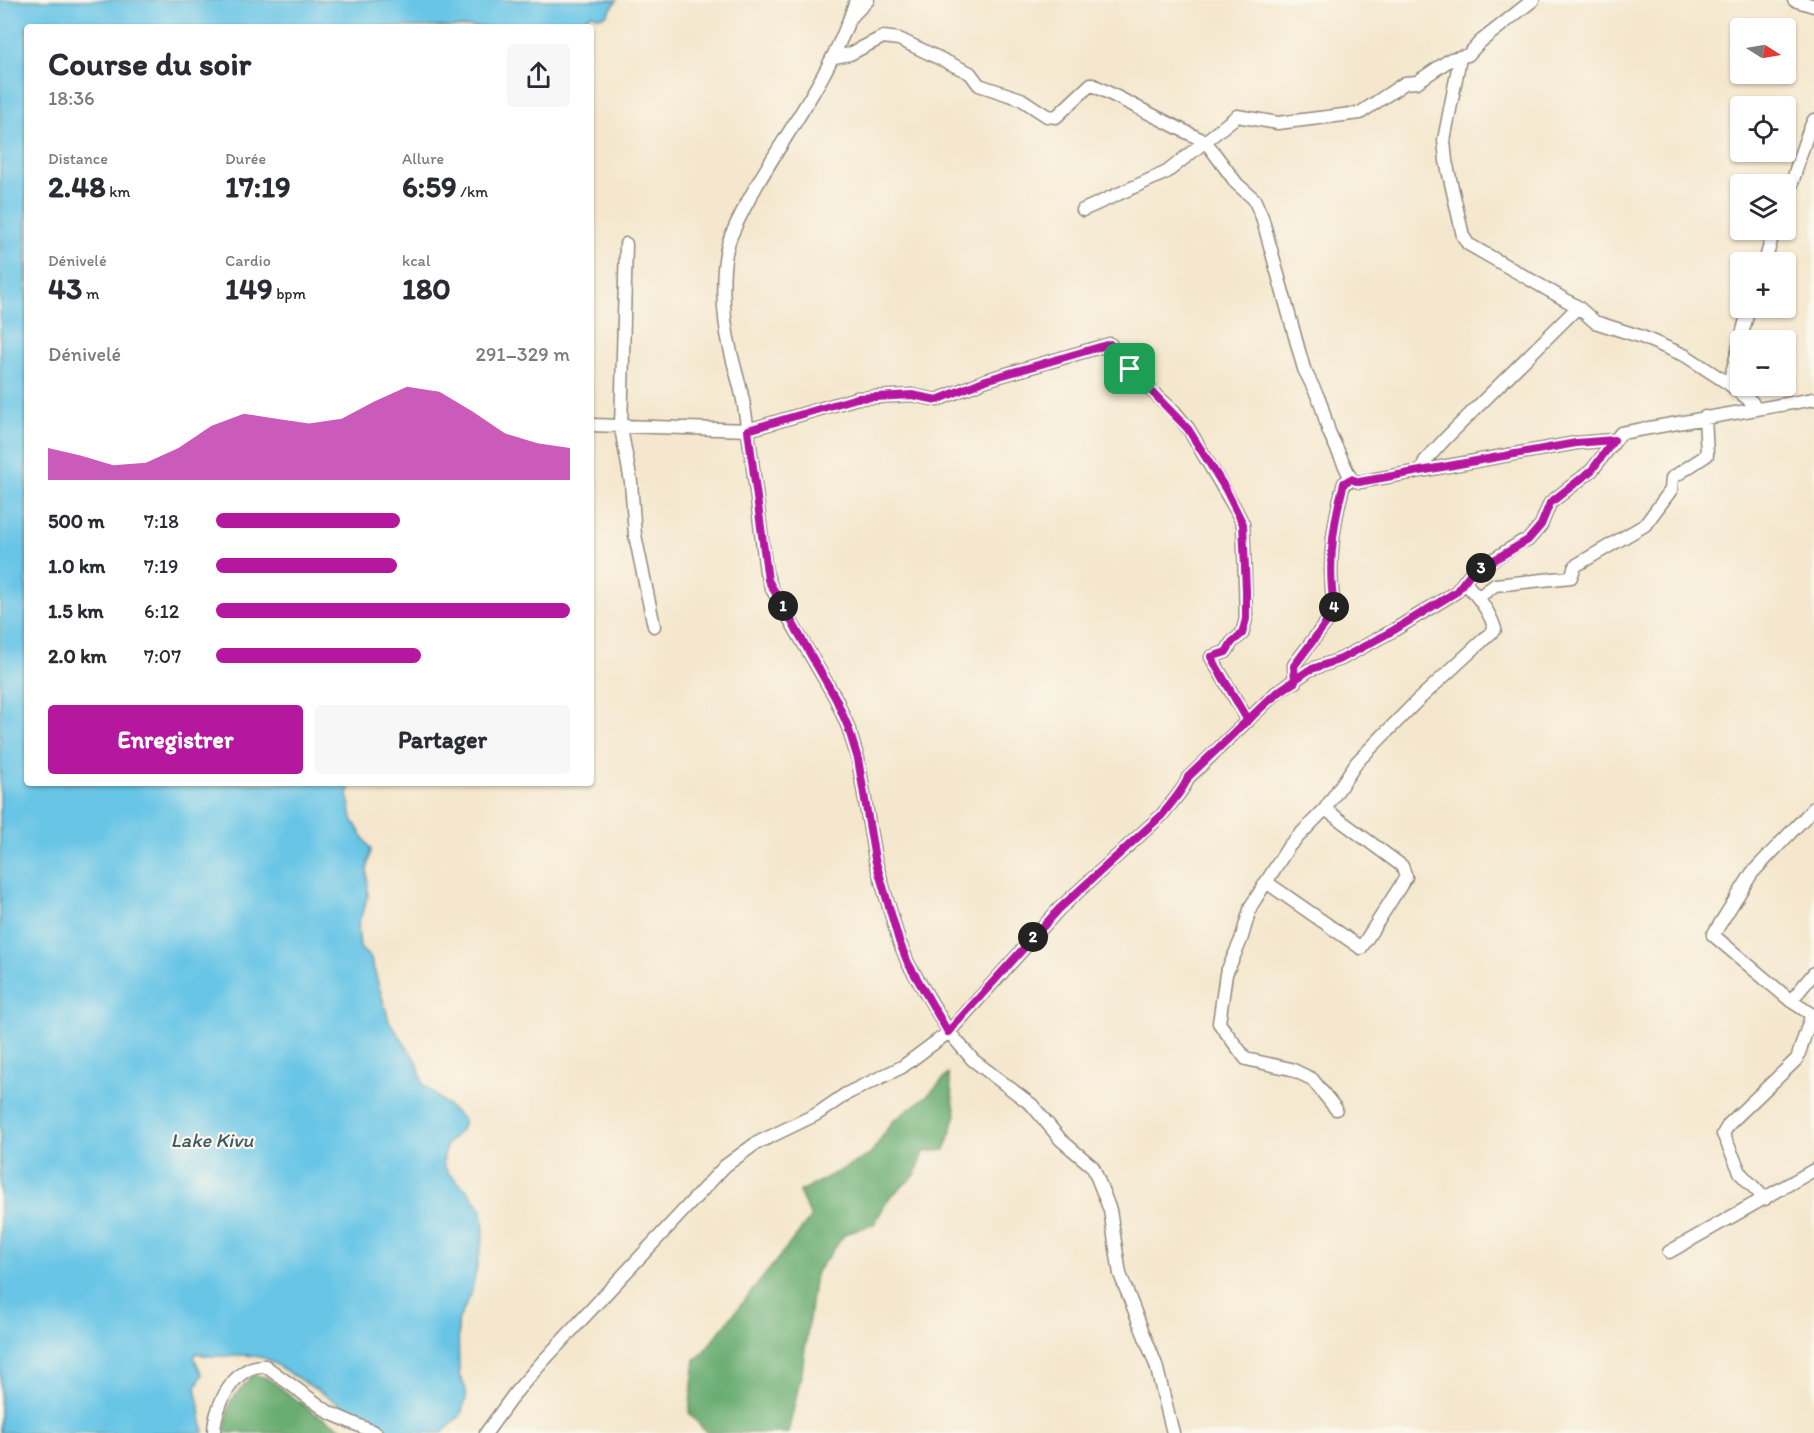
<!DOCTYPE html>
<html lang="fr">
<meta charset="utf-8">
<style>
body{margin:0;font-family:Itim,sans-serif;background:#f7f7f7;color:#2b2b33;height:100vh;display:flex;flex-direction:column;font-size:22px;white-space:nowrap}
*{box-sizing:border-box;margin:0}
p{font-size:20px;color:#7c7c81}
.icon{flex:none;width:33px;height:33px;fill:none;stroke:currentColor;stroke-width:2;stroke-linecap:round;stroke-linejoin:round}
.map{position:relative;flex:1;overflow:hidden}
.drawer{position:absolute;left:24px;top:24px;width:570px;height:762px;display:flex;flex-direction:column;background:#fff;border-radius:6px;box-shadow:0 2px 4px #0004}
.drawer>*{flex:none}
.needle{width:39px;rotate:101deg}
.fabs{position:absolute;left:1730px;top:18px;display:grid;gap:12px}
.fabs a{display:grid;place-items:center;width:66px;height:66px;border-radius:6px;background:#fff;box-shadow:0 2px 4px #0004;font-size:30px}
.pin{position:absolute;display:grid;place-items:center;width:51px;height:51px;color:#fff;margin:-26px;border-radius:12px;box-shadow:0 3px 9px #0006}
.km{position:absolute;width:30px;height:30px;margin:-15px;border-radius:50%;background:#222;color:#fff;font-size:16px;line-height:30px;text-align:center}
.round{display:grid;place-items:center;flex:none;width:63px;height:63px;border-radius:6px;background:#f7f7f7}
.overview{display:flex;align-items:center;justify-content:space-between;height:102px;padding:0 24px}
h1{font-size:33px;font-weight:800;line-height:45px}
.metrics{display:grid;grid-template-columns:repeat(3,1fr);gap:9px;height:102px;padding:6px 24px}
.metrics div{display:grid;align-content:center}
.metrics b{font-size:30px;font-weight:800}
.metrics small{font-size:16px;font-weight:400}
.metrics p{font-size:16px}
.chart{height:168px;padding:12px 24px}
.chart p{display:flex;justify-content:space-between}
.chart svg{width:100%;height:108px;margin-top:6px;fill:#b5179e;opacity:.7}
.cta{display:flex;gap:12px;margin-top:auto;padding:12px 24px}
.cta a{flex:1;height:69px;border-radius:6px;background:#b5179e;color:#fff;font-size:24px;font-weight:800;line-height:69px;text-align:center}
.cta a+a{background:#f7f7f7;color:#2b2b33}
ul{padding:0 24px;list-style:none;font-size:20px}
li{display:grid;grid-template-columns:96px 72px 1fr;align-items:center;height:45px}
li i{height:15px;border-radius:8px;background:#b5179e}
.map>svg:first-child{display:block}
.forest{fill:#6aad72;stroke:#4a6c4e;stroke-width:1.5}
.water{fill:#68c5e6;stroke:#4a7888;stroke-width:1.5}
.lines{fill:none;stroke-linecap:round;stroke-linejoin:round}
.minor-casing{stroke:#90897c;stroke-width:15}
.minor{stroke:#fff;stroke-width:12}
.route-casing{stroke:#fff;stroke-width:12}
.route{stroke:#b5179e;stroke-width:8}
.labels{text-anchor:middle;stroke-width:4.5;stroke-linejoin:round;paint-order:stroke}
.water-label{font-size:20px;font-style:italic;fill:#3d5963;stroke:#fbf7ec}
</style>
<div class="map">
<svg width="1814" height="1433" viewBox="0 0 1814 1433">
<rect width="100%" height="100%" fill="#fbf7ec"/>
<filter id="ink" filterUnits="userSpaceOnUse"><feTurbulence type="fractalNoise" baseFrequency=".0167" numOctaves="2"/><feDisplacementMap in="SourceGraphic" scale="12" xChannelSelector="R" yChannelSelector="G"/><feConvolveMatrix kernelMatrix="1 2 1 2 8 2 1 2 1" color-interpolation-filters="sRGB"/></filter>
<filter id="wash" filterUnits="userSpaceOnUse"><feTurbulence type="fractalNoise" baseFrequency=".008" numOctaves="4" result="noise"/><feDisplacementMap in="SourceGraphic" scale="24" xChannelSelector="R" yChannelSelector="G"/><feGaussianBlur stdDeviation="1.35" result="paint"/><feColorMatrix in="noise" values="0 0 0 0 0 0 0 0 0 0 0 0 0 0 0 0 0 1.4 0 .05"/><feComposite in="paint" operator="in"/></filter>
<g filter="url(#wash)">
<rect width="100%" height="100%" fill="#f4e7cd"/>
<path class="forest" d="M948,1074L956,1114L945,1150L924,1152L915,1175L889,1198L874,1224L845,1234L815,1274L802,1371L788,1433H707L689,1413L695,1359L701,1355L811,1217L799,1192L870,1155L892,1122L929,1094Z
M253,1374L267,1378L317,1415L353,1433H224L230,1402Z"/>
<path class="water" d="M0,0H617L607,15L599,17L592,14L585,18L582,27H27V783H350L348,796L352,819L371,850L367,870L368,895L358,925L360,948L371,959L389,1021L417,1062L423,1084L464,1120L461,1130L446,1145L443,1163L448,1173L469,1192L482,1210L484,1232L471,1294L458,1321L459,1375L466,1389V1399L460,1416L442,1433H386L267,1359C241,1350 216,1361 197,1353L194,1357L202,1375L196,1387L204,1433H0Z"/>
</g>
<g filter="url(#ink)">
<g class="lines">
<defs>
<path id="minor" d="M856,0C828,89 767,153 731,236C719,264 723,319 730,348C734,368 741,386 744,406C753,461 759,517 766,572L772,589L836,699L848,727L858,759L875,859L899,941L908,963L949,1032L973,1060L1032,1105L1061,1140L1093,1167L1110,1210L1120,1274L1156,1365L1173,1433
M1794,0L1814,6
M852,16L868,0
M834,57L850,54L883,37L899,39L970,73L979,85L1021,99L1047,116L1056,117L1091,84L1206,142L1237,184L1254,199L1262,217L1304,369L1320,401L1329,432L1351,479
M1460,58L1444,140L1446,161L1463,236L1468,244L1578,307L1595,322L1642,337L1686,356L1729,384
M1785,204C1796,176 1800,147 1814,120
M1083,210L1167,172L1237,116L1278,123L1360,113L1405,83L1417,82L1451,59L1468,55L1480,42L1533,0
M626,244L621,428L631,482L635,535L654,626
M1765,262L1774,230
M1749,308L1729,384L1752,402L1755,408
M591,425L748,430L857,398L912,395L937,400L986,380L1110,344L1138,379L1174,411L1188,428L1236,510L1243,524L1244,547L1246,619L1242,634L1232,642L1226,652L1211,657L1248,721
M1422,469L1425,461L1446,438L1578,307
M1479,597L1495,585L1571,577L1575,566L1645,525L1671,490L1672,478L1707,455L1705,417
M1295,682L1294,665L1335,611C1327,570 1333,523 1344,483L1351,479L1359,482L1576,443L1613,440
M1814,808L1752,873L1713,935L1791,1001L1814,1016
M1266,882L1361,948L1406,877L1402,866L1325,809
M1791,1001L1814,973
M1336,1109L1312,1079L1291,1069L1246,1059L1219,1023L1226,974L1241,940L1251,906L1289,846L1325,809L1357,762L1417,701L1495,629C1489,610 1478,596 1464,582
M1765,1199L1741,1174L1723,1134L1729,1124L1797,1059L1812,1014
M1669,1252L1814,1170
M214,1433C214,1406 235,1364 265,1366L330,1413L376,1433
M486,1433L515,1393L545,1359L725,1166L755,1144L817,1114L846,1094L902,1067L949,1032L1059,909L1162,815C1170,804 1185,789 1188,778L1276,693L1309,670L1341,659L1394,630L1456,592L1470,574L1521,542L1528,540L1541,525L1550,503L1592,470L1621,433L1814,399"/>
</defs>
<use href="#minor" class="minor-casing"/>
<use href="#minor" class="minor"/>
</g>
</g>
<g class="lines" filter="url(#ink)">
<defs>
<path id="route" d="M1130,369L1110,344L986,380L937,400L912,395L857,398L748,430L768,580L836,699L848,727L858,759L875,859L899,941L908,963L948,1032L1059,909L1162,815C1170,804 1184,790 1188,777L1276,693L1309,670L1341,659L1394,630L1456,592L1470,574L1528,540L1541,525L1550,503L1592,470L1614,440L1576,443L1359,482L1351,479L1344,483C1333,523 1327,570 1335,611L1294,666L1295,682C1277,692 1262,706 1248,721L1211,657L1226,652L1232,642L1242,634L1246,619V590L1243,524L1225,488L1188,429L1130,369"/>
</defs>
<use href="#route" class="route-casing"/>
<use href="#route" class="route"/>
</g>
<g class="labels">
<g class="water-label">
<text x="212" y="1147">Lake Kivu</text>
</g>
</g>
</svg>
<div class="fabs">
<a><svg class="needle" viewBox="-14 -14 28 28"><path d="M0-13l5 13h-10z" fill="#e53935"/><path d="M0 13l5-13h-10z" fill="#7c7c81"/></svg></a>
<a><svg class="icon" aria-label="locate" viewBox="0 0 24 24"><circle cx="12" cy="12" r="6"/><path d="M12 2v4M12 18v4M2 12h4M18 12h4"/></svg></a>
<a><svg class="icon" aria-label="layers" viewBox="0 0 24 24"><path d="M12 4l9 5-9 5-9-5zM3 14l9 5 9-5"/></svg></a>
<a>+</a>
<a>−</a>
</div>
<div class="pin" style="left:1130px;top:369px;background:#1e9e55"><svg class="icon" aria-label="arrive" viewBox="0 0 24 24"><path d="M6 21V4h12l-3 4 3 4H6"/></svg></div>
<b class="km" style="left:783px;top:606px">1</b>
<b class="km" style="left:1033px;top:937px">2</b>
<b class="km" style="left:1481px;top:568px">3</b>
<b class="km" style="left:1334px;top:607px">4</b>
<section class="drawer">
<div class="overview"><div><h1>Course du soir</h1><p>18:36</p></div><a class="round"><svg class="icon" aria-label="share" viewBox="0 0 24 24"><path d="M12 15V3M7 8l5-5 5 5M5 13v7h14v-7"/></svg></a></div>
<div class="metrics">
<div><p>Distance</p><b>2.48<small> km</small></b></div>
<div><p>Durée</p><b>17:19</b></div>
<div><p>Allure</p><b>6:59<small> /km</small></b></div>
</div>
<div class="metrics">
<div><p>Dénivelé</p><b>43<small> m</small></b></div>
<div><p>Cardio</p><b>149<small> bpm</small></b></div>
<div><p>kcal</p><b>180</b></div>
</div>
<div class="chart"><p><span>Dénivelé</span>291–329 m</p>
<svg viewBox="0 0 160 44" preserveAspectRatio="none"><path d="M0 44V31L10 34L20 38L30 37L40 31L50 22L60 17L70 19L80 21L90 19L100 12L110 6L120 8L130 16L140 25L150 29L160 31V44z"/></svg>
</div>
<ul>
<li><b>500 m</b>7:18<i style="width:52%"></i></li>
<li><b>1.0 km</b>7:19<i style="width:51%"></i></li>
<li><b>1.5 km</b>6:12<i style="width:100%"></i></li>
<li><b>2.0 km</b>7:07<i style="width:58%"></i></li>
</ul>
<div class="cta"><a>Enregistrer</a><a>Partager</a></div>
</section>
</div>
